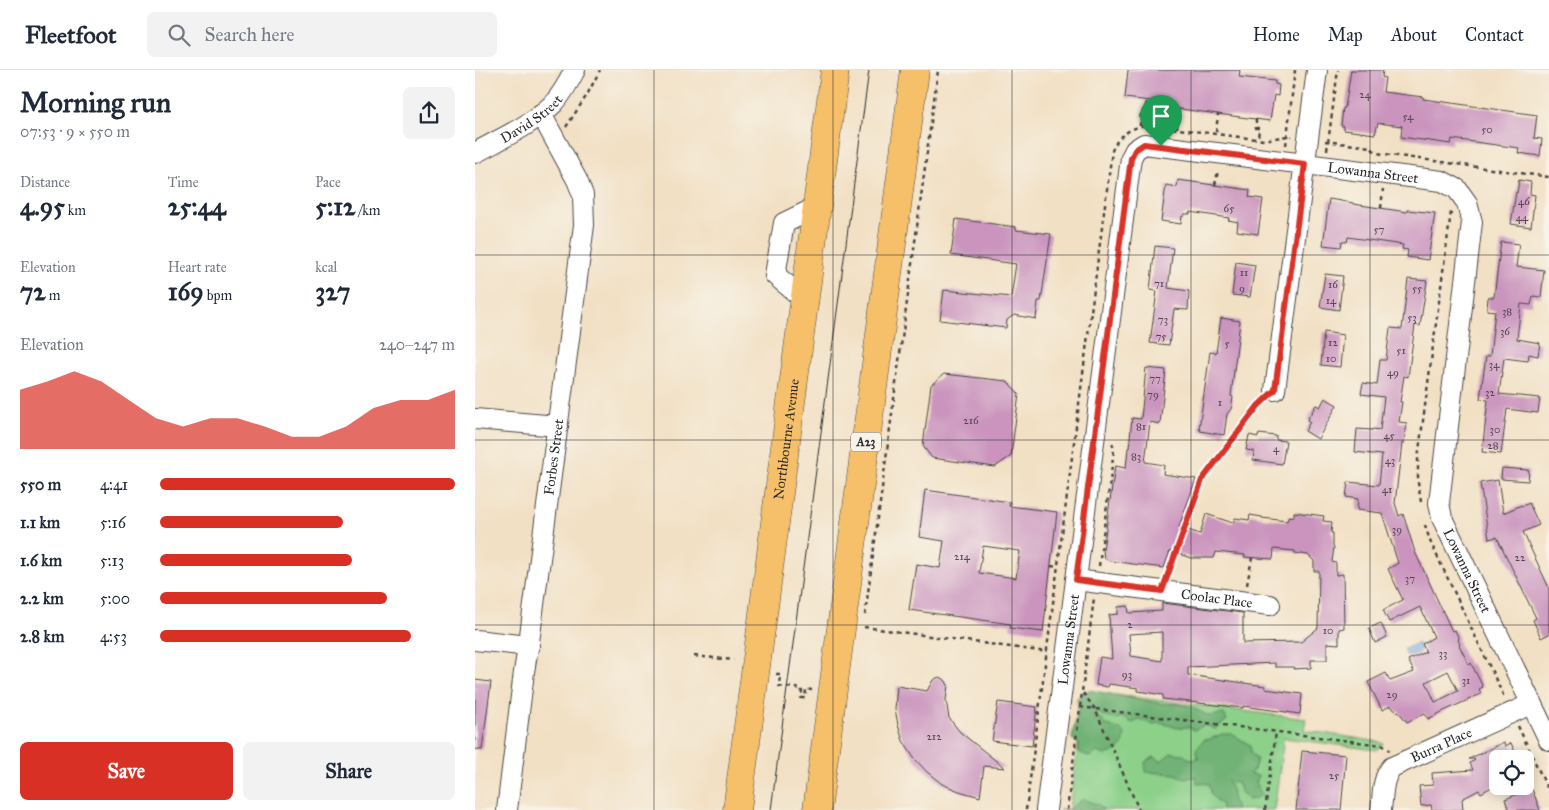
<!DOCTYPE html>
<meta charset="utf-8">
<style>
body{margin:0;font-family:"IM FELL Great Primer",serif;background:#f2f2f3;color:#1f2937;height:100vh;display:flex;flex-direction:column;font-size:19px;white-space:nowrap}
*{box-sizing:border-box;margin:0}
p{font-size:16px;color:#747a83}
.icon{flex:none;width:28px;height:28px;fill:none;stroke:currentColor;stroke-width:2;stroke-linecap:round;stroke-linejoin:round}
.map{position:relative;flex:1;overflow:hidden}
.drawer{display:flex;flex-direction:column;background:#fff;width:475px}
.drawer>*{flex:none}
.controls{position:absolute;left:1014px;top:680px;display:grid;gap:10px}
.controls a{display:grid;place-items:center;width:45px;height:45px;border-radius:8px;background:#fff;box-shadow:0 2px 12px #0003;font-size:25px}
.pin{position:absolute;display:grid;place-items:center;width:42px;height:42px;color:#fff;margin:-51px -21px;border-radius:50% 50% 50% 0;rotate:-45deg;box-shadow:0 0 5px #0007}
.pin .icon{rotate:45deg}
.round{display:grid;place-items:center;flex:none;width:52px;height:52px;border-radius:8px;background:#f2f2f3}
.summary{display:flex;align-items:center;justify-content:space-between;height:85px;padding:0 20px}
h1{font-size:28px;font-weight:800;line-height:38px}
.stats{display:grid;grid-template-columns:repeat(3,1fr);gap:8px;height:85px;padding:5px 20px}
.stats div{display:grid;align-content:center}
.stats b{font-size:25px;font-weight:800}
.stats small{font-size:14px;font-weight:400}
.stats p{font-size:14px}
.chart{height:140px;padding:10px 20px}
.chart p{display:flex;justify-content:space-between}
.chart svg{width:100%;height:90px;margin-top:5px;fill:#d93025;opacity:.7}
.action{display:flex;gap:10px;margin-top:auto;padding:10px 20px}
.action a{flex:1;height:58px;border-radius:8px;background:#d93025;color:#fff;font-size:20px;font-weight:800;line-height:58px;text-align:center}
.action a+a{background:#f2f2f3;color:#1f2937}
ul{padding:0 20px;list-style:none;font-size:16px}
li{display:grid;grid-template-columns:80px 60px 1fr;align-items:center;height:38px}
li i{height:12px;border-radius:6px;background:#d93025}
header{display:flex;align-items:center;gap:30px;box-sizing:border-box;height:70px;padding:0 25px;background:#fff;border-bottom:1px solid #e0e1e3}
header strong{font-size:24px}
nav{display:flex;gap:28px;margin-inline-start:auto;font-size:18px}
.search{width:350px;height:45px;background:#f2f2f3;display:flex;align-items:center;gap:12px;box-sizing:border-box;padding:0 18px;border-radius:8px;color:#747a83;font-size:19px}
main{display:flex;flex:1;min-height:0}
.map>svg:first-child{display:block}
.green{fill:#8cd08a;stroke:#5c7e5a}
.forest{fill:#71b276;stroke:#4e6e50}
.water{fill:#6caade;stroke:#4c6a84}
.building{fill:#ca94be;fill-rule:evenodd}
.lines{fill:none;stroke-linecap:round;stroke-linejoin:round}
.minor-casing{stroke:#494642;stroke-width:22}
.highway-casing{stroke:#494642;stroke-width:29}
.path{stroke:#494642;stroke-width:2.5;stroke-dasharray:4 4;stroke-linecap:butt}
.minor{stroke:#fff;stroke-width:20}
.highway{stroke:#f6c06b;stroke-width:28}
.tram{stroke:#2b2b2b;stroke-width:1}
.route-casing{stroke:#fff;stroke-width:10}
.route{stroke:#d93025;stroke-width:6}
.grid{fill:none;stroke:#2b2b2b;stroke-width:1;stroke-opacity:0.55}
.labels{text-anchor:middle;stroke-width:4;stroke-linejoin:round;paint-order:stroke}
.number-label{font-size:11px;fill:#534550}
.shield{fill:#f7f3e8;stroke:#686764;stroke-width:1}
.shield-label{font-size:12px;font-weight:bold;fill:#2b2b2b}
.street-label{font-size:14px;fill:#2b2b2b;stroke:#f7f3e8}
</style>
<header>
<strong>Fleetfoot</strong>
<div class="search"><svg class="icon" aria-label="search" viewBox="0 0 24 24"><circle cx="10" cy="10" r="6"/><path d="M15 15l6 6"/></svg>Search here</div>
<nav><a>Home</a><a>Map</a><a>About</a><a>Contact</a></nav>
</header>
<main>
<section class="drawer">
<div class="summary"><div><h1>Morning run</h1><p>07:53 · 9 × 550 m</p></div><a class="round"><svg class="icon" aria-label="share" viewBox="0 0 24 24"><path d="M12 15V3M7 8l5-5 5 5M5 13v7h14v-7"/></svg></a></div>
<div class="stats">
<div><p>Distance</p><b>4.95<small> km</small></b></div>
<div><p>Time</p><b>25:44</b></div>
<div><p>Pace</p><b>5:12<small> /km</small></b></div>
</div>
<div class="stats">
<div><p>Elevation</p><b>72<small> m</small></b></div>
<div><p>Heart rate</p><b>169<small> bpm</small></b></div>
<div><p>kcal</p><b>327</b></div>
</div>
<div class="chart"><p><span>Elevation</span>240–247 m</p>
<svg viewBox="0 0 160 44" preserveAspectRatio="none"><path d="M0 44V15L10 11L20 6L30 11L40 20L50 29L60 33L70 29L80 29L90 33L100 38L110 38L120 33L130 24L140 20L150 20L160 15V44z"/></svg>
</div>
<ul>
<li><b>550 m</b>4:41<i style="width:100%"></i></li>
<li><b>1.1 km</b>5:16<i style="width:62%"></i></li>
<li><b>1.6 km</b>5:13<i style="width:65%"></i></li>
<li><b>2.2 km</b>5:00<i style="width:77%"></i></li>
<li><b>2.8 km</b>4:53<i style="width:85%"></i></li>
</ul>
<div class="action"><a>Save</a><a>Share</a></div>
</section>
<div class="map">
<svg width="1074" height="740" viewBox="0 0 1074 740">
<rect width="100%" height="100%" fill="#f7f3e8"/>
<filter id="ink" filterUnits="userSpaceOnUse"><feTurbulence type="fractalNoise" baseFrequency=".02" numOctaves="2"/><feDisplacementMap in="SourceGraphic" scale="10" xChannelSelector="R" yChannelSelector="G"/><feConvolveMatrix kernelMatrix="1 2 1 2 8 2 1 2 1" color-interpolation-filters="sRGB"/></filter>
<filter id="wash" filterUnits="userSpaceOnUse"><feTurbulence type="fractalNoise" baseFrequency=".0096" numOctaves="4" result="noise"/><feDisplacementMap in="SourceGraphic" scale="20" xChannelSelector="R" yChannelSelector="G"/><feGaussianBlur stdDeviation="1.12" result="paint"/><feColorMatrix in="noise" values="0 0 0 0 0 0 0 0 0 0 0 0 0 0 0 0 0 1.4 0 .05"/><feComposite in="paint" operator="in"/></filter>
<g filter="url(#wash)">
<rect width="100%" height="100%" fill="#f2e0c4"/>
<path class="green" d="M610,621L831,649L829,660L905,672L909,674L901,680L809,668L799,740H594Z"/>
<path class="forest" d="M614,620L688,634H703L716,637L734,646L749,644L752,650L740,659L730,655L719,660L714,657L702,658L687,653L678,654L664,650L657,653L647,647C638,651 631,647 622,642L618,645V648L627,649L630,656L633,655L646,660L650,664L649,671L644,680L630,685L622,682L615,687L604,682V674L597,669L598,661L603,641L602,628Z
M747,664H757L775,675L776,683L782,689L779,700L774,704L783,706L781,715L787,724L780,729L774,730L766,722L762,713L753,711L758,722L757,728L762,740H746L747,735L737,726L734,714L722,713L721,707L707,708L701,704L671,702L670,692L679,687L686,691L696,683L708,684C712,689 717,690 723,688L721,679L729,670L735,669Z
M608,729L624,735L629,740H584L594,739Z"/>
<path class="water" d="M943,573L946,579L943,581L944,582L936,586L935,584L932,586L929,579Z"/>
<g id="blocks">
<path class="building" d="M653,0H765L764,7L800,11V14L804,15L803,26L799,25L795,51L683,36L684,32L650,28Z
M876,0H908L907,7L910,8L908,22L948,27V29L1062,45L1059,68L1067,69L1065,86L1043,83L1044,78L977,69L976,74L926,67L927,56L903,53L900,64L869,60V56H866L868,38H870Z
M703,110L775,120L774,127L788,129L783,164L762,161L763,152L753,150L754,148L715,142V144H709V146H707L706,154L686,151L691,115L702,117Z
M1044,110L1056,112L1055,124L1060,125L1056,157L1036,154L1041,122L1042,123Z
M854,129L878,133V134L932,142V140L960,143L953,190L932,187L933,180L927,179L928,175L873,167L872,172L867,171L866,177L848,175Z
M481,149L541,157V160L576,164L566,231H563L561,249L539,245L532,250L531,258L465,250L469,220L536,227L541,194L476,185Z
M1026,172L1044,174L1041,197L1069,200L1066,227L1058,226L1056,235L1046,234L1042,269L1065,273L1063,286L1054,284L1053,291L1029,288L1024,324L1065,328L1063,343L1032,339L1026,384L1007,382L1013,330L1005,329L1011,286H1015L1020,241L1012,240L1013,227H1019Z
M680,176L698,178L693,218L714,221L713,240L699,239L694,275L675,273L682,221L675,220Z
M761,192L780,195L775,227L757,225Z
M850,204L868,206L864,240L845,237Z
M933,209L952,211L945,256L940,255L933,307L929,306L925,332H927L924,352L932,353L929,373H927L920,433L924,446L928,444L940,482L977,561L980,560L984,569L983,570L985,574L984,575L994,595L996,593L1008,617L1004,619L1006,624L969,641L953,649L950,643L932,652L923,641L922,642L915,636L907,640L893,612L911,603L915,611L939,602L933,590L951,582L947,574L959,567L945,537L914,552L908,540L928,530L913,499L923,493L907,443L882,440L883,429L871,427L873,412L904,415L907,385L880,382L882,359L897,360L898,359L905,360L909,327L886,324L888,313L902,315L905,290H911L915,258L927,259ZM973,601L983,621L960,632L951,612Z
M746,248L765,251L756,326L758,327L756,339L752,344L749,365L725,361V359H724L735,282L741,283Z
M849,262L868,265L865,297L846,295Z
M671,298L691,300L685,354L675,352L670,392L689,395L688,404L721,409L704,457L725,464L731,444L758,453L760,448L774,450L775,445L787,447V448L812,451L814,446L819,447V442L849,446L848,451L857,452L856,463H858V476L859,477L857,492L861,493V505L868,504L869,558L864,559V574L852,573V590H836V598L818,599L819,597H800V593L713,597V605L790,616V619L827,624L825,644L768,636V638L688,629V625L663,621V618L634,614L633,617L621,615L625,587L637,589L634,545L643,544V537L653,536L654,543L687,541V533L768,543V573L826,572L843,558L844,501H839V491L833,485L820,483V481L799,479L798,489L769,487L770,485L741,482L739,488H716L695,481L689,498L635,491L629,488L628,480L640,396L651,398L653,378H654L657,348L666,349ZM687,562V591L656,586L654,564Z
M469,304L532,311L544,324L536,386L520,397L457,388L448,376L456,315Z
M850,328L862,335L843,369L830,361L835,352L832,350L841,335L845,337Z
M784,364L801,366V370L811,371L807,394L778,390L779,381L771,380L774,365L783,367Z
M1027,398L1054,400L1053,411L1026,409Z
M1023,410L1028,443L1047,435L1048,436L1054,433L1064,455L1048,462L1074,518V564L1066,568L1058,550L1061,548L1022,467L1014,469L1005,413Z
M450,420L535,432L534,436L582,442L568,562L535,558L536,554L434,540L441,494L465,498L469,471L444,467ZM508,476L545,481L541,508L504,503Z
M906,553L912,567L900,573L894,558Z
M464,607L470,610L473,615L471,630L474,648L485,662L530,698L509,696L505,727L484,721L467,714L452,702L439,688L428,671L423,655L420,639L422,616L452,621L458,610Z
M0,610L16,612L7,680L0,679Z
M523,632L562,637L557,676L517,671Z
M1029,672L1030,676L1036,673L1043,689H1022V714L1006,723L1004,720L987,729L988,740H957L956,735L946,736L944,716L958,715L957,703L998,700L995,693L1000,690L999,689H994Z
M827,681L871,685L866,740H821Z
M1057,719L1065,740H1034L1030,729Z"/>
</g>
</g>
<g filter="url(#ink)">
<use href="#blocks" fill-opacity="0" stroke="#494642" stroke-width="1"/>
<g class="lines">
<defs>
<g id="minor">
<path id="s1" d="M0,83C27,68 57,55 79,33C88,23 94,11 100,0"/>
<path d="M330,230L300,205L309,153L342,137"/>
<path d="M800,320L842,0"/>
<path d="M0,349L83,356"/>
<path id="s2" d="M601,510L795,535"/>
<path d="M0,570L54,576"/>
<path id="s3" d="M32,740L49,602L55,565L109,155L108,125L102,110L66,44"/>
<path id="s4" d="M571,740L656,88L660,80L669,74L967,111L982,119L992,133L997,152L964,433L967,448L1074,670"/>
<path id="s5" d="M906,740C908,725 907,708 917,697L1056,634"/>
</g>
<g id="highway">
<path id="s6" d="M262,740L360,0"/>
<path d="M342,740L440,0"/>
</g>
</defs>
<use href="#minor" class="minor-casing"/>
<use href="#highway" class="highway-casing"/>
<path class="path" d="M781,49V58H784L783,69
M665,56L666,42H670L672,31
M91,57L112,25L125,0
M702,58L704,39
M741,62L743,44
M850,71L895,77L902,83L1074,107
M811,75L820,0
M852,80L863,0
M740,115L743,101
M906,138L908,119
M946,432L943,413V388L976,142
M950,455L955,471L1030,629
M576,496L583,497
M624,496L639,380L637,372
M693,506L727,410L788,331
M772,515L777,488
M390,545L463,0
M389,557L572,582
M219,586L259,590
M301,604H305L304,616L327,619L326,628H330L331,619L337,620
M608,623L620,639L664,740
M605,637L907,675L915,680
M1043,656L1074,722
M551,740L637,81C642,66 655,58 671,55L789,70L812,66L817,67
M592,740L619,528
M790,740L801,662"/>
<use href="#minor" class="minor"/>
<use href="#highway" class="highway"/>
<path class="tram" d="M296,740L394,0"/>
</g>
</g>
<g class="lines" filter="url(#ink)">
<defs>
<path id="route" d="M669,74L830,94L800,320L783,336L727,410L687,521L601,510L656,88L660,80Z"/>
</defs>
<use href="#route" class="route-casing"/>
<use href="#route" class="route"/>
</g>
<path class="grid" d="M179,0V740M358,0V740M537,0V740M716,0V740M895,0V740M0,185H1074M0,370H1074M0,555H1074"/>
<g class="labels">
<g class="number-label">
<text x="890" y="28">24</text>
<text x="933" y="50">54</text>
<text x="1012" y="63">50</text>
<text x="1049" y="135">46</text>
<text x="754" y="142">65</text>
<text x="1047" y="151">44</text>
<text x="904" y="163">57</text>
<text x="769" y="206">11</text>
<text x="684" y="217">71</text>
<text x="858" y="218">16</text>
<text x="767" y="222">9</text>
<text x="942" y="222">55</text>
<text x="856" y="234">14</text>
<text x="1032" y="245">38</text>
<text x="937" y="251">53</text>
<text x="688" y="253">73</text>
<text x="1030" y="265">36</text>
<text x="686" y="270">75</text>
<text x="858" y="276">12</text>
<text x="752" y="277">5</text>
<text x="926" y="284">51</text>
<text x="856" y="292">10</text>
<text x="1019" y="298">34</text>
<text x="918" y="306">49</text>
<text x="680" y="312">77</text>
<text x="1015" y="326">32</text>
<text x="678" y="328">79</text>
<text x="745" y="336">1</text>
<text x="496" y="354">216</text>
<text x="666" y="360">81</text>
<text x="1020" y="363">30</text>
<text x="914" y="369">45</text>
<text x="1018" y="379">28</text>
<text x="801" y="382">4</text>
<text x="661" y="390">83</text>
<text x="915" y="394">43</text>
<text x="912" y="423">41</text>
<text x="922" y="463">39</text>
<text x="487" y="490">214</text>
<text x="1045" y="491">22</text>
<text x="935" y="512">37</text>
<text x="655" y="558">2</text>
<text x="853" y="564">10</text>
<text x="968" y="587">33</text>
<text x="652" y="608">93</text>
<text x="991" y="614">31</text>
<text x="917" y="628">29</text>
<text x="459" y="670">212</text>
<text x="859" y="709">25</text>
</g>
<rect class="shield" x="376" y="362.5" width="30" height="19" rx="4"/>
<g class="shield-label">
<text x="391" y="376">A23</text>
</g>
<g class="street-label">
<text dy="5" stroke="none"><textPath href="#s1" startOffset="66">David Street</textPath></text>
<text dy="5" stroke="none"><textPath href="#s4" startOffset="908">Lowanna Street</textPath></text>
<text dy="5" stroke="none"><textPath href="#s6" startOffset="374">Northbourne Avenue</textPath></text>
<text dy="5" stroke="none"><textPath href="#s3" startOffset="356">Forbes Street</textPath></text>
<text dy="5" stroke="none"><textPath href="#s4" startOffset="1388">Lowanna Street</textPath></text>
<text dy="5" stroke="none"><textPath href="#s2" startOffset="142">Coolac Place</textPath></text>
<text dy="5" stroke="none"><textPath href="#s4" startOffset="172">Lowanna Street</textPath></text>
<text dy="5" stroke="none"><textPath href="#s5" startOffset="99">Burra Place</textPath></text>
</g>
</g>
</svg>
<div class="controls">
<a><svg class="icon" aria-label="locate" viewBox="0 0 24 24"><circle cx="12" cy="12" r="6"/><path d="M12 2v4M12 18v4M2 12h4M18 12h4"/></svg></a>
</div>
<div class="pin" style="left:686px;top:76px;background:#1e9e55"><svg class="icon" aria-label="arrive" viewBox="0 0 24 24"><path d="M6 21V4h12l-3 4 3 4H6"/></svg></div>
</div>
</main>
